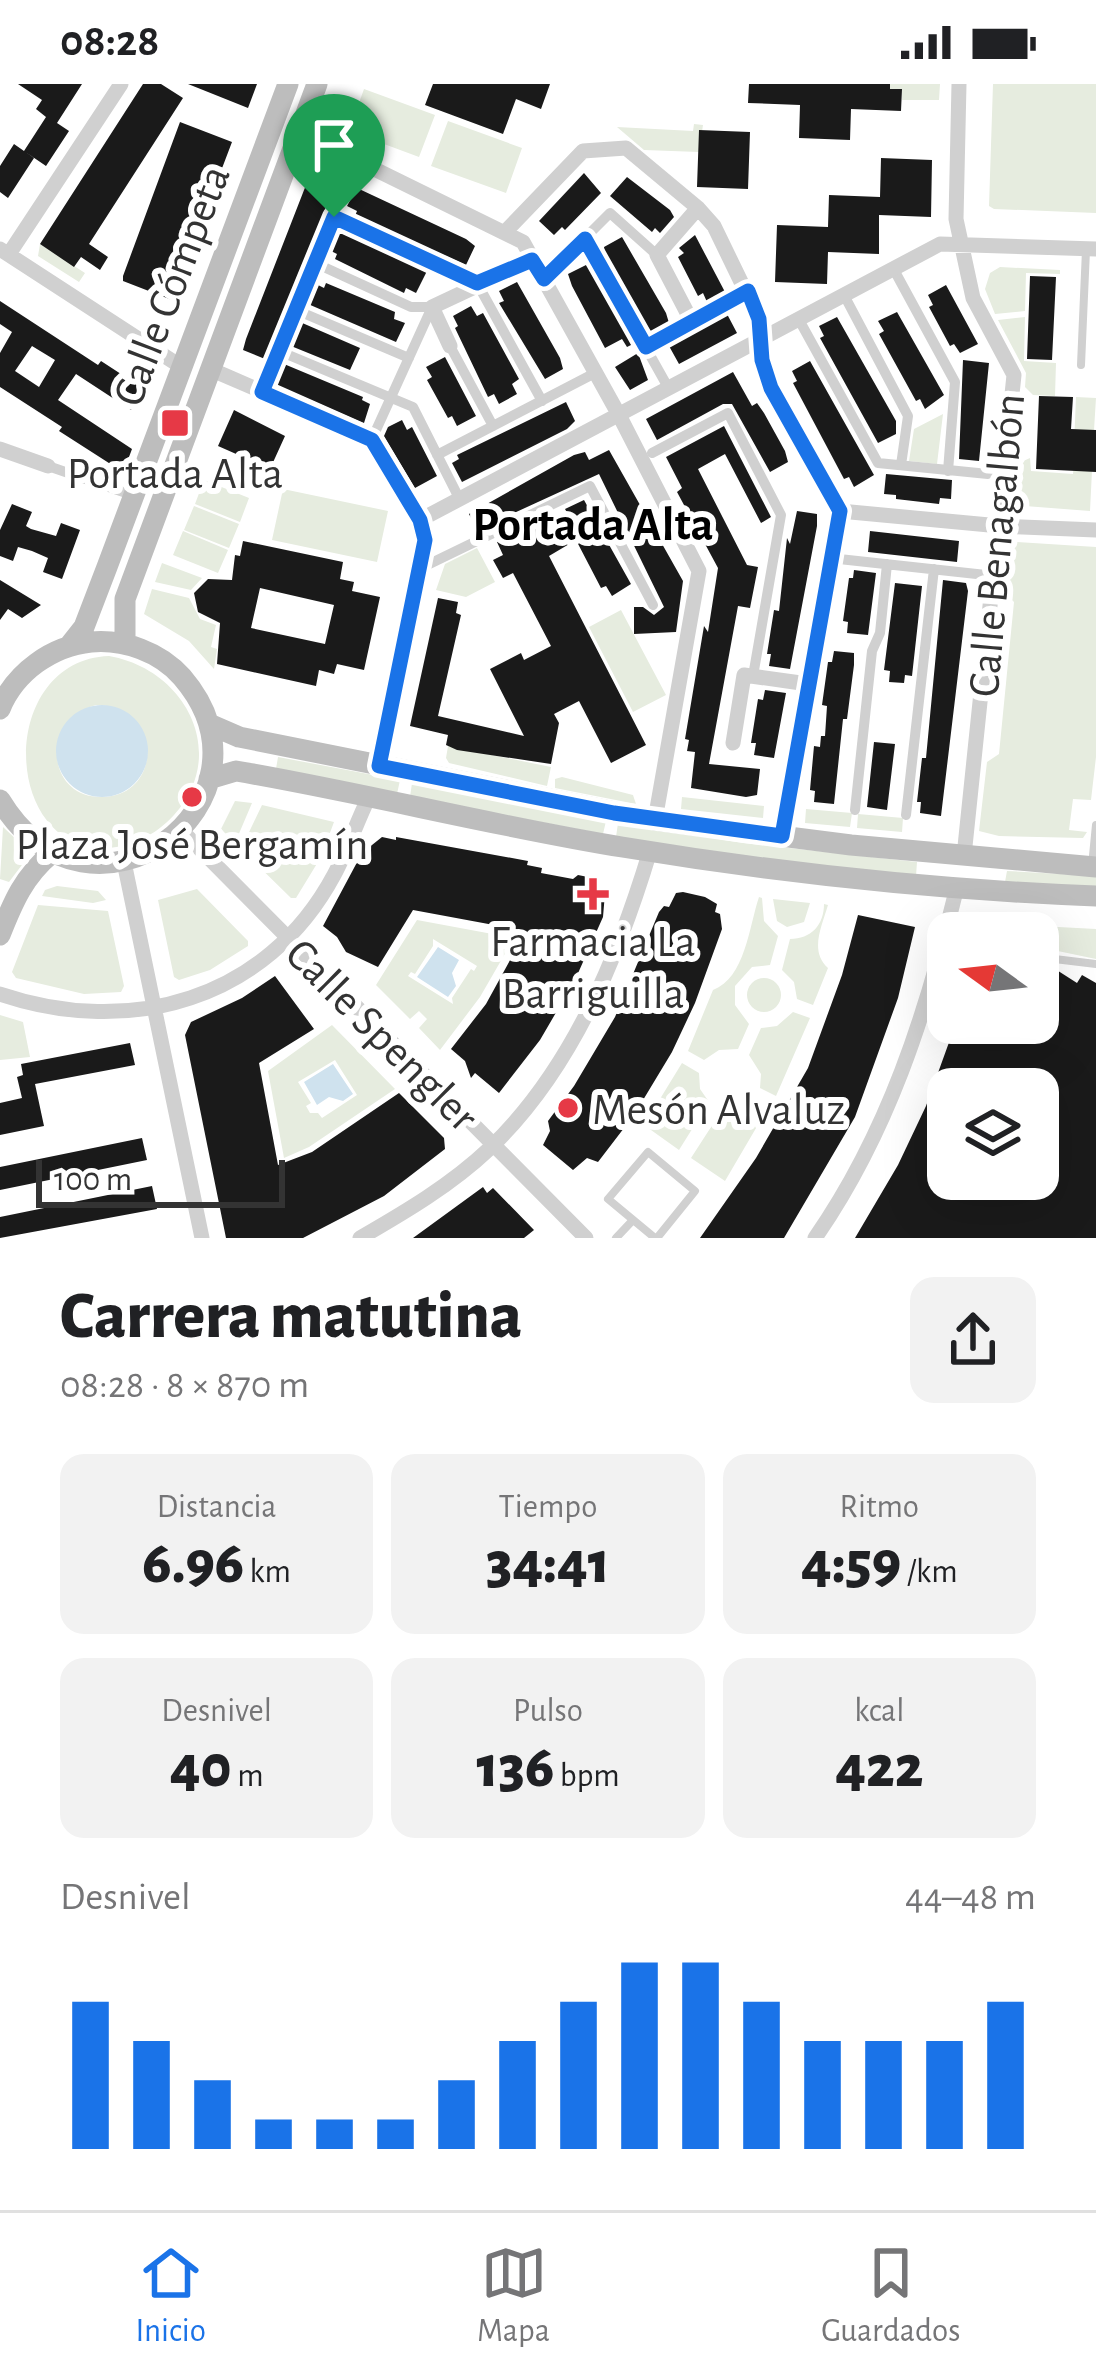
<!DOCTYPE html>
<html lang="es">
<meta charset="utf-8">
<style>
body{margin:0;font-family:"Alegreya Sans",sans-serif;background:#f2f2f2;color:#202124;height:100vh;display:flex;flex-direction:column;font-size:45px;white-space:nowrap}
*{box-sizing:border-box;margin:0}
p{font-size:39px;color:#757577}
.icon{flex:none;width:66px;height:66px;fill:none;stroke:currentColor;stroke-width:2;stroke-linecap:round;stroke-linejoin:round}
.map{position:relative;height:1154px;overflow:hidden}
.side{display:flex;flex-direction:column;background:#fff;flex:1}
.side>*{flex:none}
.needle{width:78px;rotate:285deg}
.fabs{position:absolute;left:927px;top:828px;display:grid;gap:24px}
.fabs a{display:grid;place-items:center;width:132px;height:132px;border-radius:24px;background:#fff;box-shadow:0 12px 48px #0002;font-size:60px}
.scale{position:absolute;left:36px;bottom:30px;width:249px;box-sizing:border-box;padding-left:12px;border:6px solid #333;border-top:0;font-size:33px;line-height:42px;white-space:nowrap;color:#333;-webkit-text-stroke:9px #fff;paint-order:stroke}
.pin{position:absolute;display:grid;place-items:center;width:102px;height:102px;color:#fff;margin:-123px -51px;border-radius:50% 50% 50% 0;rotate:-45deg;box-shadow:0 0 12px #0007}
.pin .icon{rotate:45deg}
.round{display:grid;place-items:center;flex:none;width:126px;height:126px;border-radius:24px;background:#f2f2f2}
.headline{display:flex;align-items:center;justify-content:space-between;height:204px;padding:0 60px}
h1{font-size:66px;font-weight:800;line-height:90px}
.figures{display:grid;grid-template-columns:repeat(3,1fr);gap:18px;height:204px;padding:12px 60px}
.figures div{display:grid;align-content:center;border-radius:24px;background:#f2f2f2;text-align:center}
.figures b{font-size:60px;font-weight:800}
.figures small{font-size:33px;font-weight:400}
.figures p{font-size:33px}
.chart{height:336px;padding:24px 60px}
.chart p{display:flex;justify-content:space-between}
.chart svg{width:100%;height:216px;margin-top:12px;stroke:#1a73e8;stroke-width:6}
.status{display:flex;justify-content:space-between;align-items:center;height:84px;padding:0 60px;background:#fff;direction:ltr}
.status svg{height:33px;fill:currentColor}
.tabs{display:flex;justify-content:space-around;align-items:center;height:168px;border-top:3px solid #e0e0e0;background:#fff;font-size:33px;color:#757577}
.tabs a{display:grid;justify-items:center;gap:6px}
.tabs .current{color:#1a73e8}
.map>svg:first-child{display:block}
.green{fill:#e6ecdf;fill-rule:evenodd}
.water{fill:#cfe2ee}
.building{fill:#1a1a1a;fill-rule:evenodd}
.lines{fill:none;stroke-linecap:round;stroke-linejoin:round}
.service{stroke:#d0d0d0;stroke-width:8}
.pedestrian{stroke:#d0d0d0;stroke-width:10}
.minor{stroke:#d0d0d0;stroke-width:15}
.secondary{stroke:#bdbdbd;stroke-width:21}
.route-casing{stroke:#fff;stroke-width:24}
.route{stroke:#1a73e8;stroke-width:15}
.poi-dot{fill:#e63946;stroke:#fff;stroke-width:4.5}
.labels{text-anchor:middle;stroke-width:12;stroke-linejoin:round;paint-order:stroke}
.street-label{font-size:45px;fill:#333;stroke:#fff}
.poi-label{font-size:45px;fill:#333;stroke:#fff}
.neighbourhood-label{font-size:48px;font-weight:bold;fill:#000;stroke:#fff}
</style>
<div class="status"><b>08:28</b><svg viewBox="0 0 49 12"><path d="M0 12V9h3v3zM5 12V6h3v6zM10 12V3h3v9zM15 12V0h3v12zM26 1h20v11H26zM47 4h2v5h-2z"/></svg></div>
<div class="map">
<svg width="1096" height="1154" viewBox="0 0 1096 1154">
<rect width="100%" height="100%" fill="#fff"/>
<path class="green" d="M890,0H940L939,16H902V5H890Z
M993,0H1096V129L994,125L989,122Z
M364,5L435,31L419,73L349,47Z
M448,37L522,64L506,109L431,82Z
M694,40L703,41L699,68L644,66L617,43L693,47Z
M40,160L85,189L79,198L38,172Z
M1000,183L1060,186V190L1026,189L1025,227L995,230L985,205L990,189Z
M1025,233L1024,277L1056,279L1055,312L1033,311L1025,303L1026,289L998,236Z
M1076,313L1096,314L1093,362L1074,361Z
M943,330L937,380L909,377L914,345Z
M1075,366H1093L1090,427L1025,422L1019,415L1021,378L1030,374L1031,387L1073,390Z
M204,396L249,414L240,438L195,420Z
M283,405L388,427L377,478L272,456Z
M194,422L239,440L229,464L184,446Z
M183,447L228,466L218,489L173,471Z
M1017,458L1096,463V673L1091,716L1073,715L1069,746L1087,748L1083,754L999,752L979,747L987,678L999,670L1014,518L1006,510L1008,468Z
M477,464L495,498L466,513L436,506L445,480Z
M162,479L202,494L191,506L155,498Z
M152,505L189,514L200,535L216,541L211,563L217,565L214,585L189,557L144,530Z
M621,526L666,611L633,628L589,543Z
M109,572C185,585 230,669 174,731C155,752 128,765 100,764C0,759 0,576 109,572ZM96,621C162,621 164,711 103,713C46,715 40,636 96,621Z
M448,662L551,683L547,702L449,679L446,674Z
M278,673L400,696L397,710L276,685Z
M562,693L633,711L636,720L555,704V695Z
M412,699L606,737L603,750L410,713Z
M682,713L764,722L763,734L681,725Z
M235,717L252,719L235,759L221,745Z
M262,721L334,738L321,773L296,814H291L241,765Z
M806,725L852,729L850,743L805,739Z
M858,730L903,734L902,748L857,744Z
M618,739L743,759L917,778L916,792L795,780L616,753Z
M3,743L31,769L9,798L0,795Z
M1007,787L1096,792V803L1005,798Z
M57,802L98,807L106,816L93,819L42,812L45,806Z
M197,805L248,857V862L210,886L179,896L174,893L158,816Z
M759,813L762,814L764,837L778,852L770,881L752,883L735,902V921L749,940L738,965L719,966L704,976L688,967L713,906C745,894 749,843 759,813Z
M773,815L810,819L804,838L787,843L777,837Z
M824,820L828,821C822,842 809,867 828,884L813,921L797,915L794,898L782,886L790,855C811,855 824,841 824,820Z
M38,821L108,827L124,902L121,908L84,910L16,894L12,888Z
M417,836L514,854L480,913L440,966L419,944L427,935L419,927L410,935L376,901ZM433,855L477,882L474,887L471,885L452,914L453,920L408,892L411,888L415,890L433,862Z
M985,839L1096,845V875L1053,866L1038,867V849H983Z
M747 911a17 17 0 1 1 34 0a17 17 0 1 1-34 0Z
M793,928L810,934L776,1012L760,1004L761,990L749,971L761,944L777,942Z
M0,931L23,938L30,973L0,976Z
M332,941L395,1005L309,1063L284,1074L268,987ZM335,976L357,1011L322,1034L318,1029H310L306,1022L311,1019L298,998Z
M682,979L699,989L700,1005L709,1018L679,1066L644,1041Z
M755,1014L769,1022L725,1097L691,1074L722,1026L739,1025Z"/>
<path class="water" d="M56 667a46 46 0 1 1 92 0a46 46 0 1 1-92 0Z
M438,863L459,876L452,889L456,902L448,913L417,893Z
M333,980L353,1010L343,1017L329,1013L317,1021L304,998Z"/>
<path class="building" d="M18,0H82L57,39L69,47L46,82L24,67L46,33L36,25L42,16Z
M143,0H161L183,14L89,160L108,173L100,186L81,173L74,183L40,160Z
M188,0H257L248,24Z
M433,0H550L541,25L516,15L503,50L425,21Z
M749,0H890V5H902L901,27L851,25L850,56L799,54L800,21L748,19Z
M180,38L232,58L172,216L123,197V192Z
M699,46L750,48L748,105L697,103Z
M14,60L34,74L8,114L0,108V82Z
M881,74L932,76L931,133L879,131V170L828,168L827,200L775,198L777,141L828,143L829,111L880,113Z
M313,83L332,90L328,101L334,103L265,275L243,266L246,255Z
M584,89L601,109L565,146L562,143L554,151L539,137Z
M627,93L670,126L674,133L660,149L655,144L652,148L610,112Z
M357,104L466,155L475,162L466,181L355,132L357,127L347,122Z
M337,147L427,187L416,209L406,204L404,209L335,175L337,170L329,166Z
M695,151L725,208L707,218L703,209L698,212L678,173L684,169L679,164Z
M622,153L666,229L669,239L649,250L605,171L604,163Z
M588,180L633,260L627,263L622,255L605,264L572,202L568,190Z
M1030,192L1056,193L1052,276L1027,275Z
M517,198L560,274L563,285L545,295L499,219L504,217L499,207Z
M326,199L395,228L394,235L405,239L396,258L308,220L316,200L324,204Z
M946,201L978,260L960,269L954,260L950,262L929,223L933,221L928,211Z
M0,217L98,281L101,277L144,305L131,326L76,290L58,316L132,365L123,389L111,385L112,381L59,347L62,343L0,303V269L12,248L0,240ZM32,262L55,276L39,303L15,287Z
M471,222L477,232L483,229L519,295L512,300L517,310L499,320L494,310L488,313L455,244L458,242L453,232Z
M897,228L944,311L925,325L920,315L916,317L879,250L884,247L878,237Z
M727,230L737,249L679,280L669,262Z
M837,233L896,337V350L878,359L820,254L824,252L819,242Z
M300,238L360,264L350,286L291,262Z
M638,269L648,296L630,306L615,283Z
M445,273L476,332L457,342L452,332L448,334L427,296L432,293L426,283Z
M963,276L989,279L979,377L959,375Z
M810,277L874,391L854,403L849,393L844,395L793,299L797,297L792,287Z
M284,280L363,313L362,316L370,320L364,339L276,300Z
M733,288L752,322L757,319L764,329L785,367L788,378L770,388L732,320H723L657,356L646,335Z
M1039,312L1073,313L1071,345L1096,346V388L1036,385Z
M566,318L575,337L567,345L462,398L452,379L459,375L457,371Z
M234,326L285,352L270,385L218,362Z
M402,336L407,346L412,343L437,392L415,404L384,352L388,343Z
M724,342L771,433L761,439L725,370L698,385L747,481L758,483L750,524L738,522L709,680L760,685L757,711L746,713L691,704L695,668L687,667L689,656L685,655L704,542L708,548L718,484L677,408L682,404L666,373Z
M609,366L683,497L676,548L634,550V523H643L654,531L664,523L599,390L477,446L469,430L574,371L585,368L589,376Z
M886,390L952,396L951,415L940,414L939,420L896,415V411L884,410Z
M584,416L631,500L612,512L606,502L601,504L576,456L549,472L646,661L611,679L579,617L554,630L559,639L551,680L457,666L446,661L448,651L410,642L438,514L458,518L456,529L461,531L438,632L524,652L490,585L521,569L524,576L551,562L513,489L503,494L493,476L503,471L497,458L536,439L542,450L570,434L565,425Z
M12,420L32,428L26,442L31,445L56,452L61,439L80,446L62,495L43,488L48,474L32,467L18,463L13,477L0,472V446Z
M797,427L817,430V442L790,585L769,582L771,570H767L774,526L779,527L787,454L790,460Z
M870,447L959,457L957,478L868,468Z
M243,457L343,478L340,495L354,498L352,507L380,513L364,586L337,580L334,590L319,586L316,602L217,580L220,539L198,528L194,509L208,495L232,496L235,471L240,472ZM260,504L334,521L325,560L251,544Z
M854,486L876,489L868,551L847,549L848,538L843,537L849,494H853Z
M0,496L41,521L22,534L8,525L0,536Z
M943,496L966,499L968,507L941,732L920,729L921,718H917L922,674H926Z
M895,499L922,502L912,592L905,591L904,599L889,598L890,587L884,586Z
M834,567L854,569V581L847,635H843L834,720L814,718L815,707L810,706L814,662L820,663L821,652H825L827,622L822,621L828,578H832Z
M765,606L786,609L774,674L754,671L756,659H751L758,615L763,616Z
M874,658L895,660L887,726L867,723Z
M382,753L396,756V753L528,777L527,781L542,784L541,789L573,795L578,791L588,793L605,809L603,833L575,896L540,956L499,1009L475,989L471,994L465,977L451,965L486,920L526,847L413,826L378,883L346,868L337,853L323,842L362,769Z
M683,808L705,813L717,820L715,828L720,830L722,845L695,919L672,968L634,1031L598,1078L587,1074L573,1086L543,1061L550,1047L548,1037L574,1002L615,933L659,828L664,822L669,823L676,809Z
M858,831L915,843L898,914L855,1033L784,1154H700L756,1074L808,984L842,891Z
M1052,883L1077,899L1082,891L1096,899V1154H855L898,1081L926,1022L956,939H1038V905ZM948,1005H1038V1095H948Z
M275,892L314,945L259,979L278,1081L312,1068L399,1009L444,1054L445,1065L384,1112L303,1154H226L185,951L191,938L242,914Z
M130,959L135,981L35,1000L44,1042L0,1051V1019L22,1014L17,993L23,991L21,980Z
M142,1054L147,1076L0,1106V1083Z
M152,1102L157,1125L0,1154V1133Z
M483,1103L487,1109L493,1104L534,1146L524,1154H413Z"/>
<g class="lines">
<path class="service" d="M1081,281L1086,166
M1092,782L1096,741
M1038,873L1096,880
M616,1154L633,1136
M655,1154L608,1115L648,1068L695,1107L657,1154"/>
<path class="pedestrian" d="M334,133L477,199L542,317
M585,155L669,305
M315,179L411,223H432L372,355
M893,184L955,298L948,387
M544,195L610,129L657,171
M844,211L908,332L901,381
M296,226L409,274
M798,234L878,379L988,390
M450,262L493,342
M646,263L748,207
M279,267L413,323L460,416
M262,308L356,74
M652,369L728,329L781,431L753,592
M437,371L595,289
M48,382L132,411
M830,474L995,492
M419,485L590,402L653,521
M855,726L872,567L880,549L887,480
M906,731L934,485"/>
<path class="minor" d="M959,0L956,135L973,214L1014,291L964,772
M299,48L523,158L619,331L699,487L655,736
M506,147L583,67L626,64L698,124L714,142L759,235L762,276L771,304L840,427L781,751
M0,165L180,282
M9,170L121,0
M692,238L657,171L698,124
M450,262L432,223L532,176
M210,285L372,355L420,436L425,456L379,682
M0,365L48,382
M840,427L1000,442L1096,446
M420,436L940,160L1096,165
M733,659L744,591L808,600
M181,746L586,1154
M124,778L202,1154
M0,910C130,954 267,916 334,791C347,767 356,740 368,715
M360,1154C405,1128 451,1101 489,1065C572,986 618,873 650,767
M815,1154C888,1049 926,930 956,807"/>
<path class="secondary" d="M125,560V515L317,0
M69,562L84,543L107,483L288,0
M0,625C15,588 52,562 91,558C124,555 160,568 182,593C289,717 91,867 0,716
M209,640L239,653L655,736L851,761L1096,783
M209,695L236,687C365,709 493,742 622,763C779,789 937,806 1096,812
M0,851C13,818 24,792 52,769"/>
</g>
<g class="lines">
<defs>
<path id="route" d="M334,133L477,199L532,176L544,195L585,155L646,263L748,207L759,235L762,276L771,304L840,427L782,752L614,729L379,682L425,456L420,436L372,356L262,308Z"/>
</defs>
<use href="#route" class="route-casing"/>
<use href="#route" class="route"/>
</g>
<g class="poi-dot">
<rect x="160" y="324" width="30" height="30" rx="6"/>
<circle cx="192" cy="713" r="12"/>
<path d="M587 792h12v12h12v12h-12v12h-12v-12h-12v-12h12z"/>
<circle cx="568" cy="1024" r="12"/>
</g>
<g class="labels">
<g class="street-label">
<text transform="translate(170 201) rotate(-69)" y="16">Calle Cómpeta</text>
<text transform="translate(995 461) rotate(-85)" y="16">Calle Benagalbón</text>
<text transform="translate(383 950) rotate(45)" y="16">Calle Spengler</text>
</g>
<g class="poi-label">
<text x="175" y="404">Portada Alta</text>
<text x="192" y="775">Plaza José Bergamín</text>
<text x="593" y="872">Farmacia La<tspan x="593" dy="52">Barriguilla</tspan></text>
<text x="592" y="1040" text-anchor="start">Mesón Alvaluz</text>
</g>
<g class="neighbourhood-label">
<text x="593" y="456">Portada Alta</text>
</g>
</g>
</svg>
<div class="fabs">
<a><svg class="needle" viewBox="-14 -14 28 28"><path d="M0-13l5 13h-10z" fill="#e53935"/><path d="M0 13l5-13h-10z" fill="#757577"/></svg></a>
<a><svg class="icon" aria-label="layers" viewBox="0 0 24 24"><path d="M12 4l9 5-9 5-9-5zM3 14l9 5 9-5"/></svg></a>
</div>
<div class="scale">100 m</div>
<div class="pin" style="left:334px;top:133px;background:#1e9e55"><svg class="icon" aria-label="arrive" viewBox="0 0 24 24"><path d="M6 21V4h12l-3 4 3 4H6"/></svg></div>
</div>
<section class="side">
<div class="headline"><div><h1>Carrera matutina</h1><p>08:28 · 8 × 870 m</p></div><a class="round"><svg class="icon" aria-label="share" viewBox="0 0 24 24"><path d="M12 15V3M7 8l5-5 5 5M5 13v7h14v-7"/></svg></a></div>
<div class="figures">
<div><p>Distancia</p><b>6.96<small> km</small></b></div>
<div><p>Tiempo</p><b>34:41</b></div>
<div><p>Ritmo</p><b>4:59<small> /km</small></b></div>
</div>
<div class="figures">
<div><p>Desnivel</p><b>40<small> m</small></b></div>
<div><p>Pulso</p><b>136<small> bpm</small></b></div>
<div><p>kcal</p><b>422</b></div>
</div>
<div class="chart"><p><span>Desnivel</span>44–48 m</p>
<svg viewBox="0 0 160 44" preserveAspectRatio="none"><path d="M5 44V14M15 44V22M25 44V30M35 44V38M45 44V38M55 44V38M65 44V30M75 44V22M85 44V14M95 44V6M105 44V6M115 44V14M125 44V22M135 44V22M145 44V22M155 44V14"/></svg>
</div>
</section>
<nav class="tabs">
<a class="current"><svg class="icon" aria-label="home" viewBox="0 0 24 24"><path d="M3 11l9-7 9 7M6 9v11h12V9"/></svg>Inicio</a>
<a><svg class="icon" aria-label="map" viewBox="0 0 24 24"><path d="M3 6l6-2 6 2 6-2v14l-6 2-6-2-6 2zM9 4v14M15 6v14"/></svg>Mapa</a>
<a><svg class="icon" aria-label="saved" viewBox="0 0 24 24"><path d="M7 4h10v16l-5-4-5 4z"/></svg>Guardados</a>
</nav>
